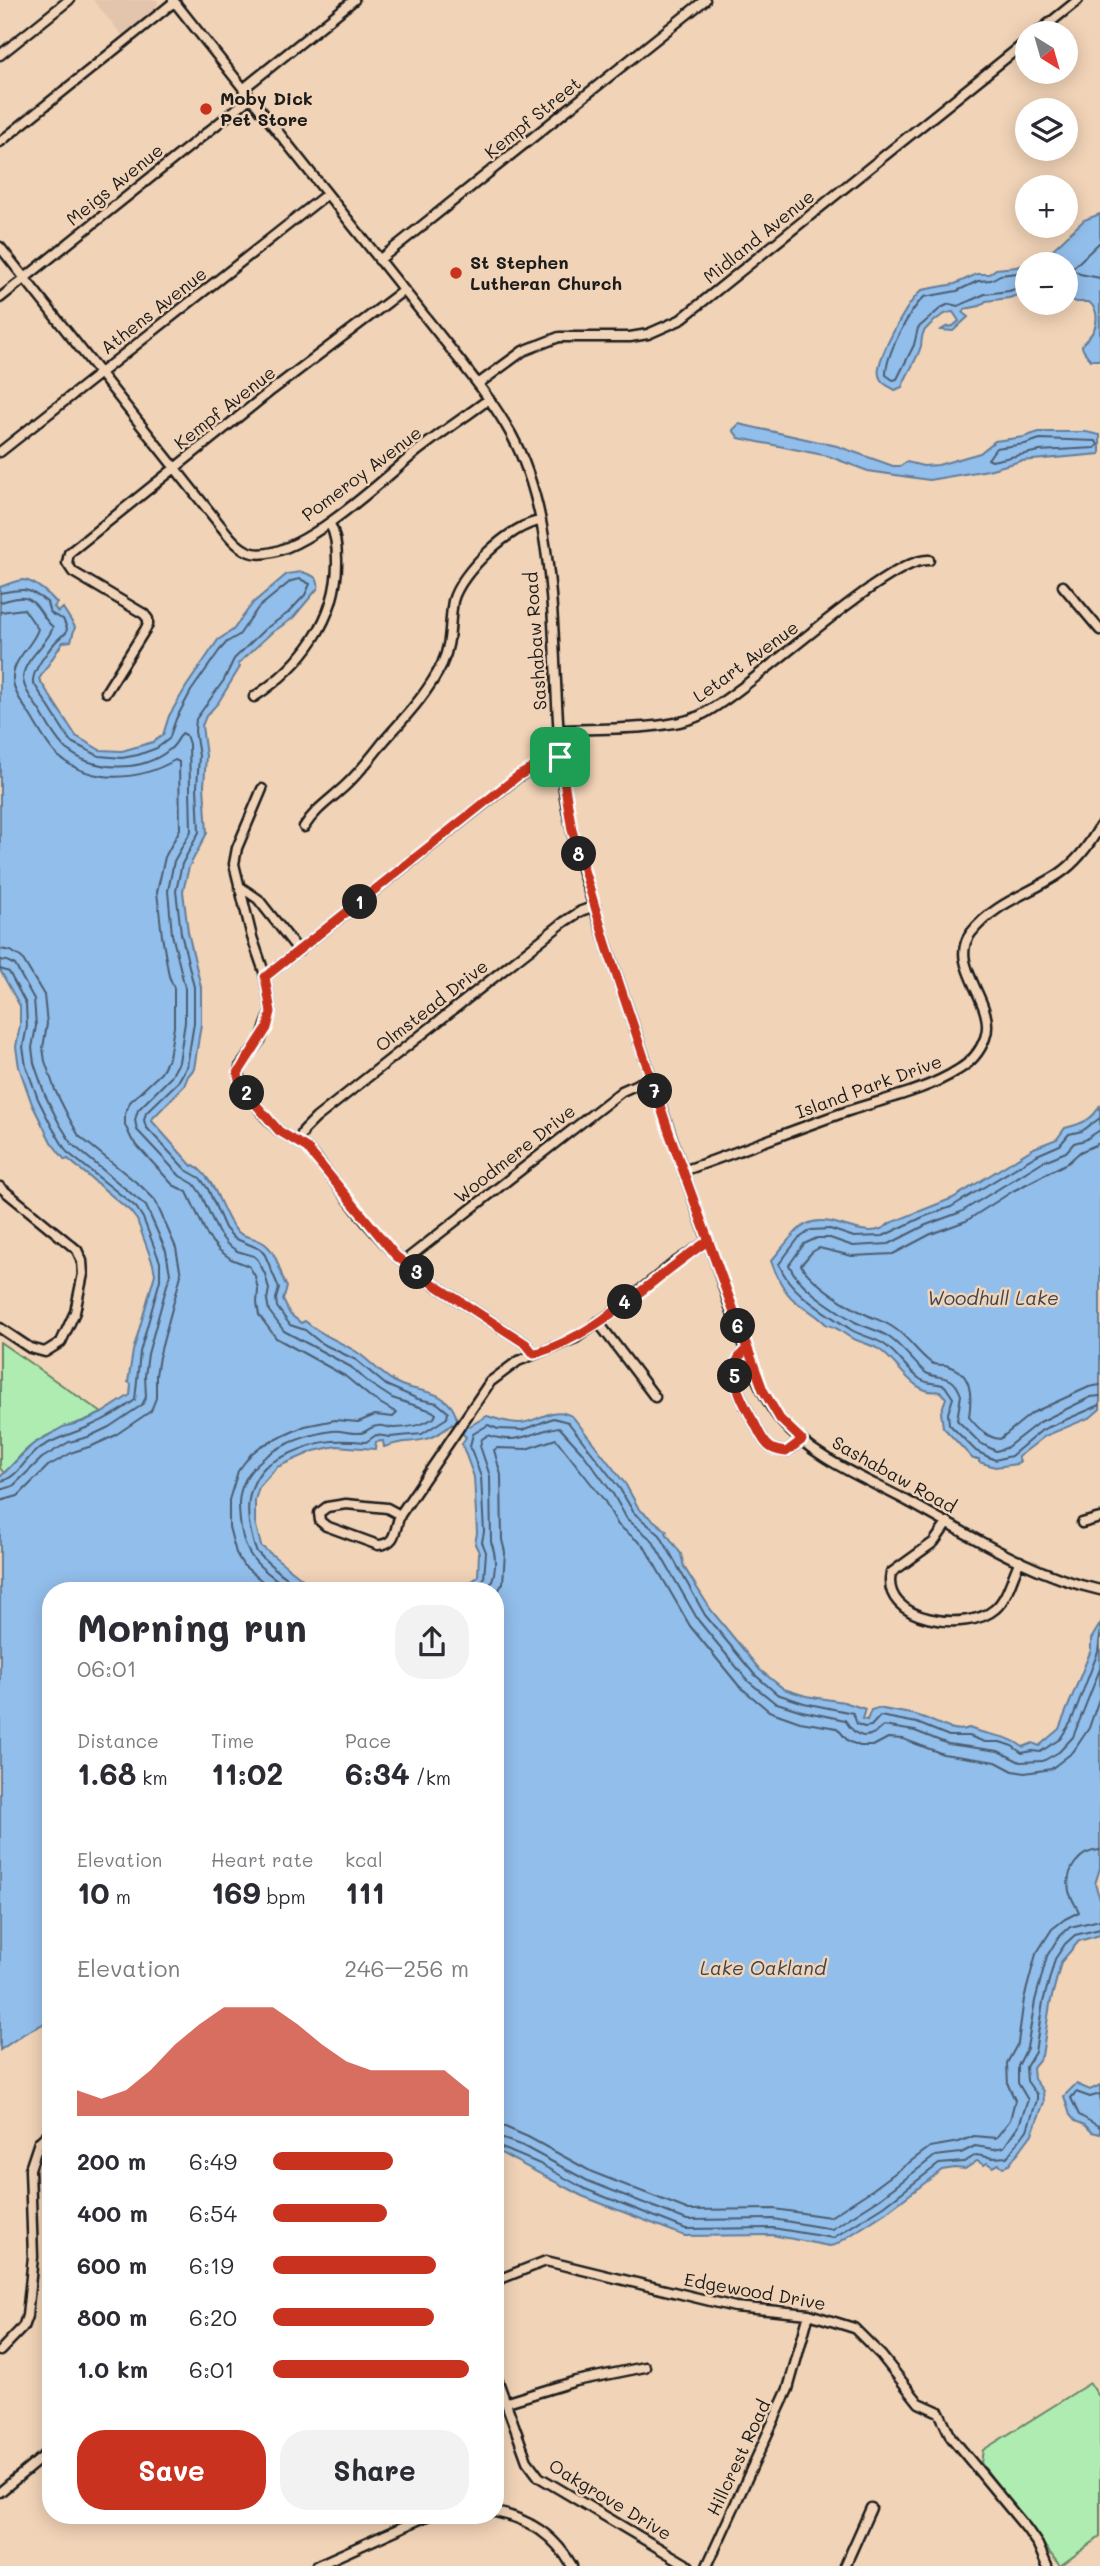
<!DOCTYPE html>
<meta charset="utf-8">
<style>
body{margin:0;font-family:Mali,sans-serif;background:#f2f2f3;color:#2b2b33;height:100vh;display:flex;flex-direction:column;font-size:26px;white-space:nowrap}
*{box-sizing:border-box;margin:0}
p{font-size:23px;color:#7c7c81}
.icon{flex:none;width:38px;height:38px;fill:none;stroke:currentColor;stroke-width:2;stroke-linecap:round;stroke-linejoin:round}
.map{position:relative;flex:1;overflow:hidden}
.side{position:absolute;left:42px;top:1582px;width:462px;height:942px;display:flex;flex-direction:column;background:#fff;border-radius:28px;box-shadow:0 4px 18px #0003}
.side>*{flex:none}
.needle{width:46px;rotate:143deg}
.fabs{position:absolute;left:1015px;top:21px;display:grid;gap:14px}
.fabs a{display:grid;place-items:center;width:63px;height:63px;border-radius:50%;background:#fff;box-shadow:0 4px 18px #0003;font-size:35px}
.pin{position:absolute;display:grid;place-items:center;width:60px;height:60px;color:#fff;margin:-30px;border-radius:14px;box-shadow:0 4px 10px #0006}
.km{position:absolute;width:35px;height:35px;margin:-18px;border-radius:50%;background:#222;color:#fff;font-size:19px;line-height:35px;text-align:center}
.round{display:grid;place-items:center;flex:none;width:74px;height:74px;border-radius:28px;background:#f2f2f3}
.summary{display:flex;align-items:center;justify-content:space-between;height:119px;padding:0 35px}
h1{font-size:38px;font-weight:800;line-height:52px}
.figures{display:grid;grid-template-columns:repeat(3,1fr);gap:10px;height:119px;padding:7px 35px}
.figures div{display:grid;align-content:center}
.figures b{font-size:30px;font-weight:800}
.figures small{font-size:19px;font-weight:400}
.figures p{font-size:19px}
.chart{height:196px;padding:14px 35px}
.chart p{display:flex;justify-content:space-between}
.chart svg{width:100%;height:126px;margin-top:7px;fill:#c8321e;opacity:.7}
.primary-button{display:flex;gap:14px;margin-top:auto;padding:14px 35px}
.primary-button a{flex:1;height:80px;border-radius:28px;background:#c8321e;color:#fff;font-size:28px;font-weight:800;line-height:80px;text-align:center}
.primary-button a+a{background:#f2f2f3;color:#2b2b33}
ul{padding:0 35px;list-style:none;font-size:23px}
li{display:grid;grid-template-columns:112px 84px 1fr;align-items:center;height:52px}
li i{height:18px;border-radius:9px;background:#c8321e}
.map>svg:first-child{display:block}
.built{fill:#e3c4ac}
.green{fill:#afecb2;stroke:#668467;stroke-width:2}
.water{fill:#92beeb;stroke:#637d98;stroke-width:2}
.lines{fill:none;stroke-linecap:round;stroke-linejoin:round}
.shore{stroke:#4b5d6f;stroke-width:2}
.minor-casing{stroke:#1c1c1c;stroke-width:13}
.minor{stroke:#f1d3b7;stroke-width:8}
.route-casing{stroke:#fff;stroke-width:14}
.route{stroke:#c8321e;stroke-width:9}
.poi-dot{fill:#c8321e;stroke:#f1d3b7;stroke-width:2.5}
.labels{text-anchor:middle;stroke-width:5;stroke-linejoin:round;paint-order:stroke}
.poi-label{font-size:18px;font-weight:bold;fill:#1c1c1c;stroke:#f1d3b7;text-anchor:start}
.street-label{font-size:18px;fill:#1c1c1c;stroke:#f1d3b7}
.water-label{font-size:19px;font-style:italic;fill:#3a4450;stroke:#f1d3b7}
</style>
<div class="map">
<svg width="1100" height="2566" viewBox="0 0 1100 2566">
<rect width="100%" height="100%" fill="#f1d3b7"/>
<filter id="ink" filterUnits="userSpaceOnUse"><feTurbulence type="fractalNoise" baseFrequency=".0143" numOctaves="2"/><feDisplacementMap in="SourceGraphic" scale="14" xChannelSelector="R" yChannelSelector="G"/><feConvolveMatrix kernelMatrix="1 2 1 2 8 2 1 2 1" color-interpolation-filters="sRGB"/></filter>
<g filter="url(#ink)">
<path class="built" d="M93,0H157L158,1L156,13L128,35H122Z"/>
<path class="green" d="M0,1342L102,1413C79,1424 52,1430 32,1445C21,1453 14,1464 4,1473L0,1468Z
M1090,2383L1100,2398V2537L1060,2566L981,2463L983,2450Z"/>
<path class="water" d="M1100,214V360H1091C1088,356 1082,351 1082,346C1083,341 1087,340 1089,337C1098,327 1100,311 1089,302H1076L1066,296V264H1027V292L1009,298L986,301L980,306L965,309L963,313L968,317L953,331L941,330L946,327L953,326L959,321L953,312C944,312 932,322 925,330C921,335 922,340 921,346C917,360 907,373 902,387L895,390C889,386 880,383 879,375C875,360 907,305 918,294L922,290L955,284L977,274H989L996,269L1016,267L1035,262L1050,252L1084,220Z
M739,424L837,446L893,466H900L907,462L923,466L938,465L980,453L995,441L1024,437L1039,432H1086L1100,435V454L1021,461L988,470L929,480L868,471L828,456L739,438L733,430Z
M302,572C310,575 320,576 318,588L293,618L270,634L238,664L240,667L218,703L206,716L202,726L206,756L204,786L207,833L189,867L183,891L188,932L201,987V1024L194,1069L188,1076L184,1086L151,1120L192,1166L194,1165C216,1181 218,1203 232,1225C240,1239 253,1235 265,1244C279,1255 279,1274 287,1287L283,1300L290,1314L301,1323L305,1321C323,1337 343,1342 361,1355C375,1366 385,1378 401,1385C413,1390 433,1391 442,1398C452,1405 454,1410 457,1419L468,1427L487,1416C498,1419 507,1423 520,1423C540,1422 552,1404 573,1417L626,1485L639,1509L667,1531L666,1533L681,1554L684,1567L711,1610L760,1670L784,1689L806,1696L844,1702L865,1709L862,1719L867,1720L871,1710L878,1708C891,1711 903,1712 916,1715C932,1719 953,1735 969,1728C987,1736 1007,1734 1023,1747L1033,1743L1039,1746L1059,1729L1091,1650V1639L1100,1624V1868L1095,1884L1100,1899V1935L1079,1941L1061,1962L1050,2004L1042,2056L1033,2067L1034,2079L1043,2091L1044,2102L1032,2134L1009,2165L1003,2167L999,2164L993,2167L987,2163L984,2165L977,2161L965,2169L955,2168L942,2170L888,2211L835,2245L829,2246L772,2235L685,2236L582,2196L495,2150V1591H457L478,1577L479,1552L475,1544L477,1533L474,1477L462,1444L466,1437L452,1424C422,1449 413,1436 384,1447L383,1441L376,1442L375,1449L336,1446L314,1451L277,1467L259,1487L255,1500V1522L261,1546L305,1581L329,1591H51V2020L25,2033L0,2050V1477L32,1445L63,1427L82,1422L102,1413L130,1395L131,1384L128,1382L133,1351L155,1274L153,1264L137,1220L130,1211L68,1159L65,1160L51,1142L32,1104L19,1067L16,1047L20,1025V1006L0,970V587C6,585 17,580 23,580C35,581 50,595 57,603L54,607L58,612L63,608L75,627L71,641L63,642L39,679L76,736L100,750L122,751L153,742L163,735L169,716L186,687L218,640L233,630L253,603L287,574Z
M1100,1105V1409L1091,1417L1045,1436L1018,1457L1020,1462L1017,1464L995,1467L979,1462V1459H973L943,1427L941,1412L946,1398L940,1391C913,1396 899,1363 880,1350C870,1343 855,1342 845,1334C839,1330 835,1326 827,1325C817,1315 810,1311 799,1304C785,1295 776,1275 771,1261C783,1248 793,1231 807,1224C833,1211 867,1246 890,1223L953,1198L1034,1148L1057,1139L1065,1128C1081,1124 1093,1120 1100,1105Z
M1076,2084L1090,2090L1100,2085V2134L1092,2132L1085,2125L1075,2121L1070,2115L1064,2096Z"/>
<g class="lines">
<path class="shore" d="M1100,242L1072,269L1080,274L1100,278
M1027,272L1000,275L991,280L978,281L957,291L924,297C909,311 886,354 886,375L893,380L897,379L914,345L918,328L941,308L949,304L958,306L985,294L1009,291L1027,285
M1040,439L1096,441L1098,445L1095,448L1039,451L992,461L988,459L996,448L1025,444Z
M0,593C25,589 25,586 47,602C49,614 52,615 63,619L67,628L66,633C55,639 32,670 33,682L71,742L99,756L122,758L138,755L157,748L169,739L176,719L191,691L219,651L227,642L239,635L258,608L291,581L300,579L310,584L305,595L288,613L265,629L234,659L224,680L196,719L195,731L199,756L197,787L199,832L182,864L176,891L181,933L194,987V1023L187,1066L178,1082L146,1113L144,1120L146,1127L186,1170L200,1178L208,1189L225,1228L234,1238L260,1249L265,1255L279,1288L276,1299L277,1307L290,1325L305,1330L321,1343L356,1360L386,1385L418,1399L437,1403L448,1412L447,1418L422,1434L390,1437L376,1435L366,1442C332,1439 320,1440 289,1454C281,1458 272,1461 265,1467C246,1487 245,1511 252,1537C253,1542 254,1547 257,1552C268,1564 293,1584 307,1591
M0,602C8,601 17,596 24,598C38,600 42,619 53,627C48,644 24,659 23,677C23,689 34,702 40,711C47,723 54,737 64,747C91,772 141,773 169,750C175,746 178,739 182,733L186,735L189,744L191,831L174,861L168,891L172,934L185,988V1022L179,1062L171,1077L138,1110L135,1120L137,1130L180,1176L194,1184L201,1194L218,1232L227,1244L237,1251L254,1256L258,1260L265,1274L269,1289L267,1300L269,1311L284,1331L351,1367L369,1383L392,1398L432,1411L436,1414L434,1418C421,1426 409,1428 394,1428C388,1428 384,1425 378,1426C371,1426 369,1430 364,1432C355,1436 341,1429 332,1431C293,1437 239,1459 239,1505C240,1556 254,1563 292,1591
M0,612L24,609L38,629C33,645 14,658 13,676C12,691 23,704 30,715C39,729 46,745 58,756C92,785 139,781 175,760L179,762L180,829L165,857L157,892L162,936L169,976L174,988V1027L169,1057L161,1073L130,1102L125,1114V1125L132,1140L173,1185L187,1192L208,1237L219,1250L231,1259L249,1266L255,1276L258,1290L257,1303L259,1315L276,1338L345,1376L373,1399L397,1413L393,1417L375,1415L358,1422L335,1420L305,1426L261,1446L251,1454L238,1471L229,1500V1527L236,1553L243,1565L274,1591
M0,949L11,951L22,958L44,995L47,1024L43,1048L45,1061L55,1090L69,1118L79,1136L142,1187L155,1200L176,1248L181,1275L159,1357L156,1375V1398L151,1411L114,1436L92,1446L73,1452L48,1466L18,1496L0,1501
M0,960L7,961L15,965L34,999L36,1026L32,1048L34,1063L45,1095L59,1123L72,1144L146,1206L166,1251L170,1274L148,1354L145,1376L146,1397L142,1405L109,1427L88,1437L69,1442L42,1458L13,1486L0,1490
M0,969L9,972L26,1004L27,1026L23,1047L26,1066L38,1099L52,1127L67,1152L136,1207L143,1218L160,1262V1280L140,1352L135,1400C121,1411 104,1420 88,1427C70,1435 54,1438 37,1450C25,1459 16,1480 0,1481
M1100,1118L1082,1131L1069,1134L1060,1145L1037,1155L951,1207L923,1217L883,1236L854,1237L830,1229L811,1230L798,1239L779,1264C790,1294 825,1312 850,1329C860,1336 874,1337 885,1345C898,1354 907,1370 920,1379C929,1385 937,1382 945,1386L953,1398L948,1413L949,1424L976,1451L995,1460L1011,1456L1042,1430L1100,1405
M1100,1130L1085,1140L1074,1143L1066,1152L1042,1162L961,1212L926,1225L889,1244L853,1246L830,1238H817L804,1244L789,1265C800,1289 833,1308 855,1322C866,1328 880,1330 890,1338C904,1348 913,1362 926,1373C943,1381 952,1372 961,1395L957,1420L980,1443L996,1451L1006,1448L1038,1423L1091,1397L1100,1396
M1100,1143L1080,1152L1069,1162L1013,1191L966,1221L931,1234L893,1254L852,1256L819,1248L812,1252L801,1265C811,1282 847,1306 865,1314C875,1319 886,1322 894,1328C908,1337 917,1352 930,1362C935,1366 939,1364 945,1365C973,1371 972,1396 969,1417C977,1427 987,1438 1000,1439L1032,1413L1089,1387L1100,1385
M471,1591L484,1579L486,1552L482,1542L484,1532L481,1477L470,1446L473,1434L488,1425L498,1429L523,1430L553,1418L568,1422L620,1489L634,1513L660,1535L705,1615L754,1674L777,1694L804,1703L853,1713L857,1724L864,1727L871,1726L880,1716L917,1723L949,1736H969L985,1742H1000L1012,1746L1022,1753L1032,1751L1040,1752L1060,1739L1071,1722L1098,1652L1100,1636
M486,1591C497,1579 497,1556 491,1542L490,1476L480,1446L482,1439L488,1435C519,1446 532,1431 559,1427L582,1452L613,1494L627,1519L652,1540L698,1620L748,1681L774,1702L802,1711L845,1720C856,1738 867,1742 883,1726L915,1731L948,1744L998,1751L1020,1762L1043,1761L1059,1752L1073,1737L1100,1669
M495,1596L503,1583L505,1552L502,1540L501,1475L494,1450L497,1448L526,1449L556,1439L604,1500L618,1525L644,1546L690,1626L739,1686L769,1711L800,1722L837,1728L848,1741L860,1746H873L888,1738L903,1739L943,1754L996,1762L1013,1771L1025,1773L1051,1769L1073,1752L1089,1728L1100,1696
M1100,2094L1090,2097L1076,2092L1071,2098L1079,2115L1100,2127
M495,2126L505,2127L528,2137L592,2172L689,2210L774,2209L830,2217L872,2190L930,2147L959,2142L974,2136L996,2138L1010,2120L1015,2100L1008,2085L1007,2063L1018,2043L1024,1999L1036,1954L1052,1929L1065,1919L1079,1912C1076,1905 1071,1899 1069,1891C1065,1870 1079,1851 1100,1850
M495,2136L523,2146L588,2181L687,2220L773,2219L832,2229L879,2199L935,2156L961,2153L975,2146L994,2149L1004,2147L1019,2125L1028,2100L1018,2083V2066L1027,2048L1035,2001L1047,1956L1058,1938L1070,1927L1100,1920
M495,2145L540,2164L585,2189L686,2229L773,2228L833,2238L884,2206L939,2164L964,2162L976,2155L993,2158L1007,2157L1027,2130L1037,2100V2095L1027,2081L1026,2067L1035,2052L1043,2002L1055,1959L1065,1944L1075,1935L1100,1929"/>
<defs>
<path id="minor" d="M173,0L450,348C471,375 494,403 511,434C566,535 548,684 565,797C574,853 597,916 615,970C647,1066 679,1161 713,1255C729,1301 752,1387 782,1422C814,1459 867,1479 909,1502C970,1535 1031,1575 1100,1590
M1037,33L1078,0
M0,55L69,0
M243,89L354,0
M0,142L174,2
M0,247L220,525C229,536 239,550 253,553C297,562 382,480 415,453C439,434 465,417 489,399
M379,260L705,0
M0,298L250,98
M478,384L523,351L559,337H630L648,334L680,320L1027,41
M0,452L327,194
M1063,586L1100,630
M106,692L148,625V619L144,614L73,572L67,563L69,553L272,390L404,290
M254,697C301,666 338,619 337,560C337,548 336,535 330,524
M559,730C598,728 668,731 701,715C750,691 889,556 929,560
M262,789L237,848L234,864L252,937L264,972L271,1012L261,1039L240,1067L239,1080L263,1114L279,1131L307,1148L316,1158L366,1222L396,1256L426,1279L526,1344L534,1354
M304,827C315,809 330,800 345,786C360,772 372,756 384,741C405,717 428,693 442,664C452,643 449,623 453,601C460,573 512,523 541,521
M239,886L258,899L299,951
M265,977L518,777L552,757H560
M298,1142L304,1130L316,1118L564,922L581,911L595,906
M683,1171C738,1152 793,1130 848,1111C884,1099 925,1091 958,1070C970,1063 980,1052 985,1038C998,1003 946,965 971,933C994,903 1029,894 1059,874C1077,862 1090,844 1100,826
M0,1187L77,1250L82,1261L83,1274L75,1312L61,1342L45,1352L30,1348L0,1328
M403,1262L622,1091L651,1078
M598,1322L655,1397
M747,1349C721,1368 743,1403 755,1424C759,1432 763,1442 770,1447C775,1451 781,1451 786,1452L802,1440
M346,1504L387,1508L400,1515C394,1530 397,1544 378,1545L326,1526L320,1521L319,1513L327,1507Z
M400,1515L490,1382L518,1361L576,1338L612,1313L673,1264L708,1241
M948,1522L934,1542L891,1573C880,1622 968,1633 995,1609C1008,1598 1012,1576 1020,1561
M1082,1523L1100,1518
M495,2281L546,2261L735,2307L809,2314L854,2328L881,2355L919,2403L939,2412L951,2437L1027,2529L1038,2545L1047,2566
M0,2351L23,2327L27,2316L33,2257L30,2169L39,2142L51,2131
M495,2373L527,2461L539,2477L689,2566
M507,2402L576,2381L645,2367
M0,2492L51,2450
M495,2512C530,2519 554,2535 572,2566
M316,2566L429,2515
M707,2566L788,2389L809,2314
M845,2566L871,2508"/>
</defs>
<use href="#minor" class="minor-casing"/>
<use href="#minor" class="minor"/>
</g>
</g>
<g class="lines" filter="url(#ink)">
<defs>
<path id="route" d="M560,757H552L518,776L265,977L271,1012L267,1028L238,1073L239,1080L252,1100L279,1131L307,1148L396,1256L426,1279L526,1344L534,1354C601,1334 650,1279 708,1241L747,1349C721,1368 743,1403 755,1424C759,1432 763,1442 770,1447C775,1451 781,1451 786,1452L802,1440L780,1419L763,1390L670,1135L607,947L572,830L560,757"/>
</defs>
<use href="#route" class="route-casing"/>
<use href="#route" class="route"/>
</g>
<g class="poi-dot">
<circle cx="206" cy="109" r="7"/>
<circle cx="456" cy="273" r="7"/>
</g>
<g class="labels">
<g class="poi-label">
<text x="220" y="105">Moby Dick<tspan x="220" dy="21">Pet Store</tspan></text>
<text x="470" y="269">St Stephen<tspan x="470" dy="21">Lutheran Church</tspan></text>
</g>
<g class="street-label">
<text transform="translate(533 118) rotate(-39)" y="6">Kempf Street</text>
<text transform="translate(115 185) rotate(-39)" y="6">Meigs Avenue</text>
<text transform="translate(759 237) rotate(-39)" y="6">Midland Avenue</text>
<text transform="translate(154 311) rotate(-38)" y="6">Athens Avenue</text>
<text transform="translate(225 408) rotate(-38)" y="6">Kempf Avenue</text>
<text transform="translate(362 474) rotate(-37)" y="6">Pomeroy Avenue</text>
<text transform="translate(536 641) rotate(-94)" y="6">Sashabaw Road</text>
<text transform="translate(746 662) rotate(-36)" y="6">Letart Avenue</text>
<text transform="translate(432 1006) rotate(-38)" y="6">Olmstead Drive</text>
<text transform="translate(869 1087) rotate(-20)" y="6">Island Park Drive</text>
<text transform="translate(515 1154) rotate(-38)" y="6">Woodmere Drive</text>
<text transform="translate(894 1475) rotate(29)" y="6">Sashabaw Road</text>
<text transform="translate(755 2292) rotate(10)" y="6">Edgewood Drive</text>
<text transform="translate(739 2458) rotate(-65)" y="6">Hillcrest Road</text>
<text transform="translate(610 2500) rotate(31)" y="6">Oakgrove Drive</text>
</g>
<g class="water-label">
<text x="993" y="1305">Woodhull Lake</text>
<text x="763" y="1975">Lake Oakland</text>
</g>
</g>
</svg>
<div class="fabs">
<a><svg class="needle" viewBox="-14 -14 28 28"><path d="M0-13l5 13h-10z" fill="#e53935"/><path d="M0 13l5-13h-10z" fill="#7c7c81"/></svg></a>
<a><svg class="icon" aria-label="layers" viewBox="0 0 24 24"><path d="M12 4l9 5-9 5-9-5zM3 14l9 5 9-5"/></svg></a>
<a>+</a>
<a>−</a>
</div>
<div class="pin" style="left:560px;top:757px;background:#1e9e55"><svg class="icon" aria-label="arrive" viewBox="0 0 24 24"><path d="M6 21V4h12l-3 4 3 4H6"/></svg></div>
<b class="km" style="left:360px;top:902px">1</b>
<b class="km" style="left:247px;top:1093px">2</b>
<b class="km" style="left:417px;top:1272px">3</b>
<b class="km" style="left:625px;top:1302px">4</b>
<b class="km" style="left:735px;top:1376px">5</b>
<b class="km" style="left:738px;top:1326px">6</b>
<b class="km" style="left:655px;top:1091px">7</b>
<b class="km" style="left:579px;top:854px">8</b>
<section class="side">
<div class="summary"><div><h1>Morning run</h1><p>06:01</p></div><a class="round"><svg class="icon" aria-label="share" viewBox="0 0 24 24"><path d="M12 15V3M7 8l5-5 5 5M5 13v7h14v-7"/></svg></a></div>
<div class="figures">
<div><p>Distance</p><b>1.68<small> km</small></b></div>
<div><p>Time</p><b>11:02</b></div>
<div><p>Pace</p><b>6:34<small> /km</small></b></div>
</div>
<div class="figures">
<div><p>Elevation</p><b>10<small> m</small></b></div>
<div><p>Heart rate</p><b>169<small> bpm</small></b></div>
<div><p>kcal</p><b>111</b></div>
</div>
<div class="chart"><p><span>Elevation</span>246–256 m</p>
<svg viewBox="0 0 160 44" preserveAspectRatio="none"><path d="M0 44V35L10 38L20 35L30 28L40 19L50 12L60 6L70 6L80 6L90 12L100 19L110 25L120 28L130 28L140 28L150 28L160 35V44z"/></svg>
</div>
<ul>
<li><b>200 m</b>6:49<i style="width:61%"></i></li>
<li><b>400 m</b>6:54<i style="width:58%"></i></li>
<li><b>600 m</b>6:19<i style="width:83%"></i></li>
<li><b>800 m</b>6:20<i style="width:82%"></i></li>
<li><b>1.0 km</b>6:01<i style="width:100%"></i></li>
</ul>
<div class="primary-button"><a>Save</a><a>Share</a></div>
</section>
</div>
